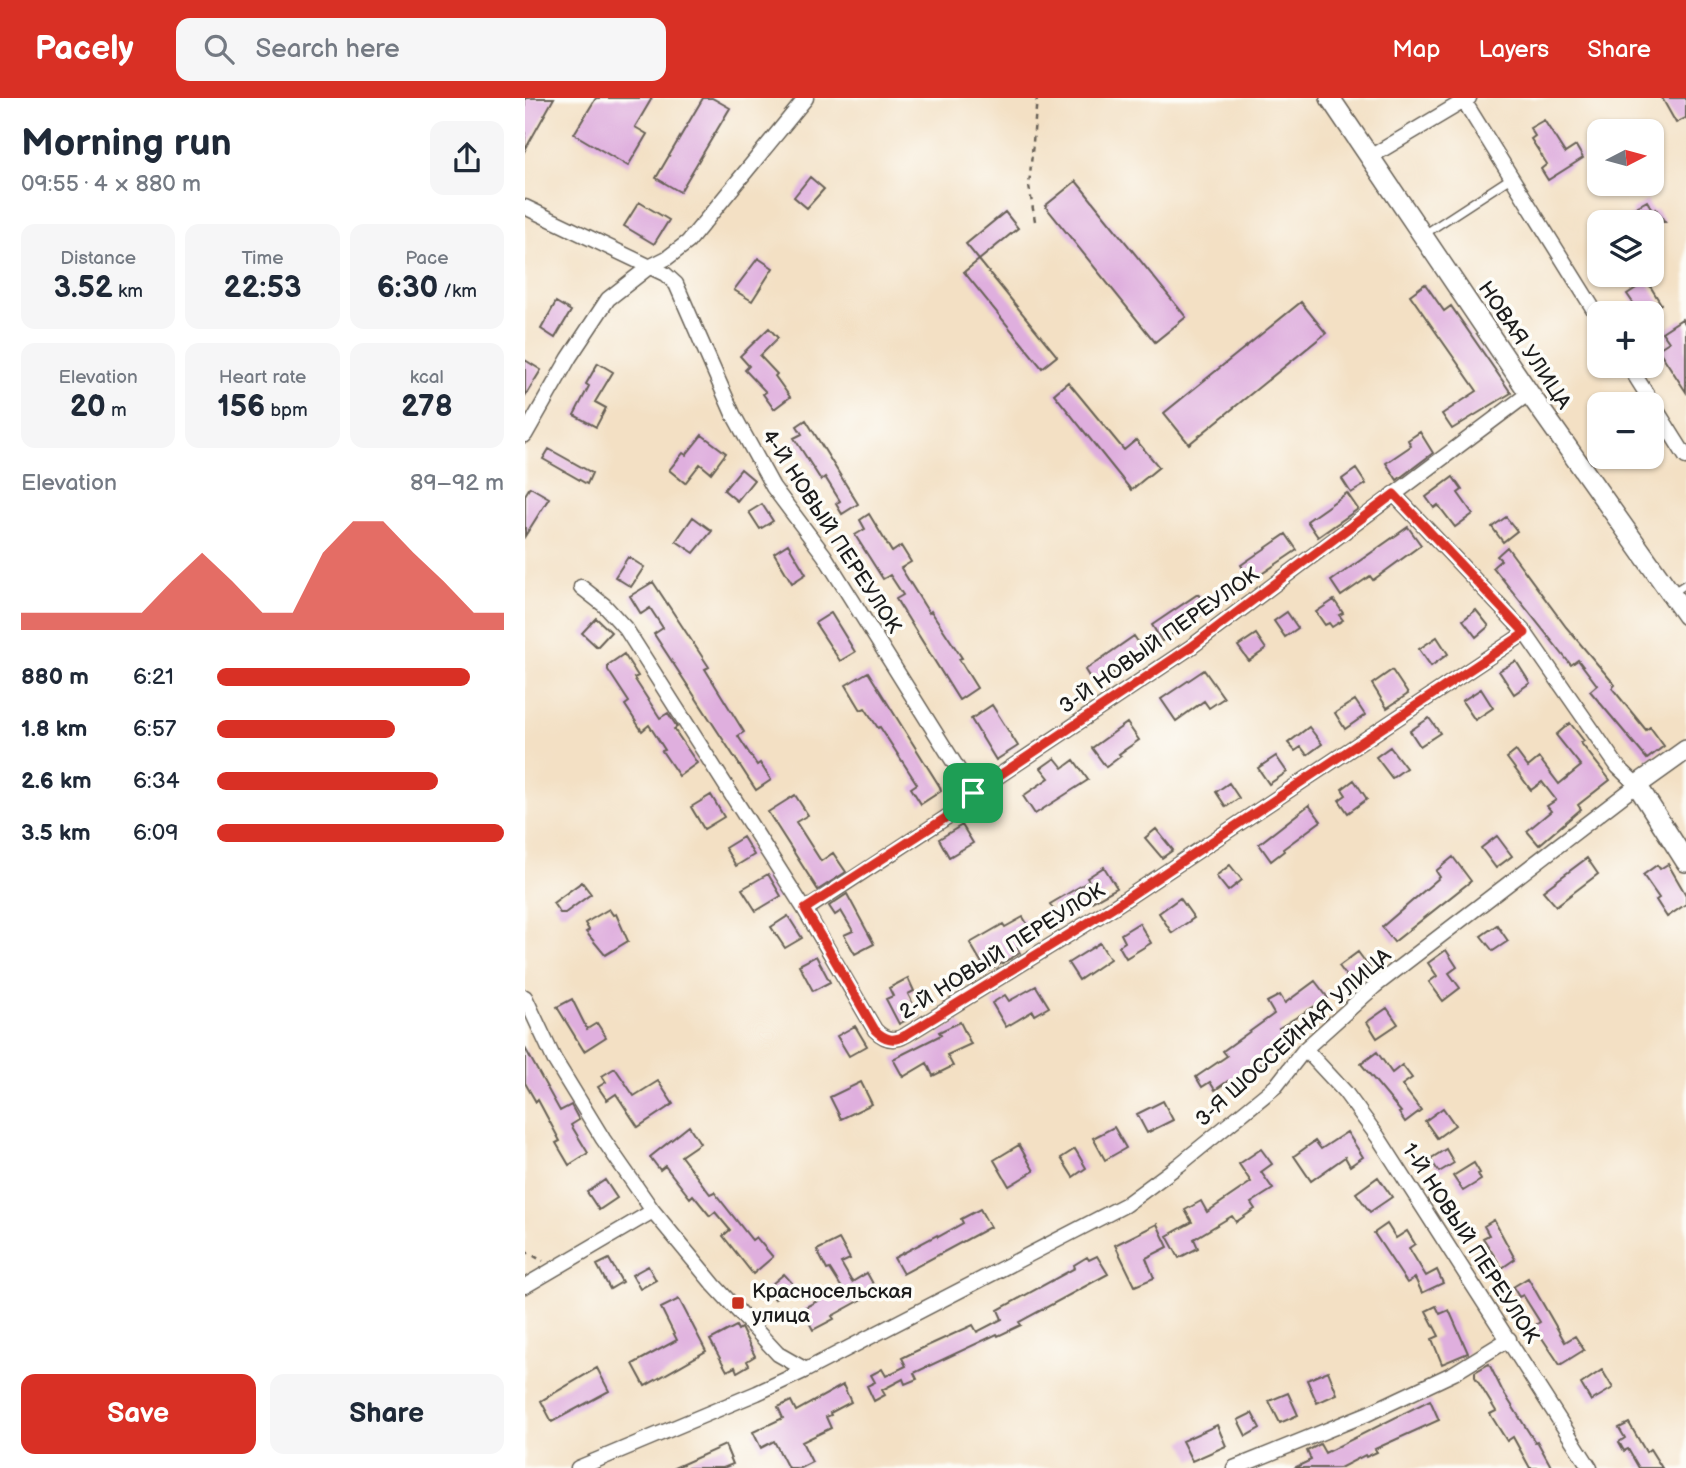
<!DOCTYPE html>
<meta charset="utf-8">
<style>
body{margin:0;font-family:"Balsamiq Sans",sans-serif;background:#f6f6f7;color:#1f2937;height:100vh;display:flex;flex-direction:column;font-size:26px;white-space:nowrap}
*{box-sizing:border-box;margin:0}
p{font-size:23px;color:#747a83}
.icon{flex:none;width:38px;height:38px;fill:none;stroke:currentColor;stroke-width:2;stroke-linecap:round;stroke-linejoin:round}
.map{position:relative;flex:1;overflow:hidden}
.sheet{display:flex;flex-direction:column;background:#fff;width:525px}
.sheet>*{flex:none}
.needle{width:46px;rotate:84deg}
.fabs{position:absolute;left:1062px;top:21px;display:grid;gap:14px}
.fabs a{display:grid;place-items:center;width:77px;height:77px;border-radius:14px;background:#fff;box-shadow:0 2px 5px #0004;font-size:35px}
.pin{position:absolute;display:grid;place-items:center;width:60px;height:60px;color:#fff;margin:-30px;border-radius:14px;box-shadow:0 4px 10px #0006}
.round{display:grid;place-items:center;flex:none;width:74px;height:74px;border-radius:14px;background:#f6f6f7}
.overview{display:flex;align-items:center;justify-content:space-between;height:119px;padding:0 21px}
h1{font-size:38px;font-weight:800;line-height:52px}
.figures{display:grid;grid-template-columns:repeat(3,1fr);gap:10px;height:119px;padding:7px 21px}
.figures div{display:grid;align-content:center;border-radius:14px;background:#f6f6f7;text-align:center}
.figures b{font-size:30px;font-weight:800}
.figures small{font-size:19px;font-weight:400}
.figures p{font-size:19px}
.chart{height:196px;padding:14px 21px}
.chart p{display:flex;justify-content:space-between}
.chart svg{width:100%;height:126px;margin-top:7px;fill:#d93025;opacity:.7}
.action{display:flex;gap:14px;margin-top:auto;padding:14px 21px}
.action a{flex:1;height:80px;border-radius:14px;background:#d93025;color:#fff;font-size:28px;font-weight:800;line-height:80px;text-align:center}
.action a+a{background:#f6f6f7;color:#1f2937}
ul{padding:0 21px;list-style:none;font-size:23px}
li{display:grid;grid-template-columns:112px 84px 1fr;align-items:center;height:52px}
li i{height:18px;border-radius:9px;background:#d93025}
header{display:flex;align-items:center;gap:42px;box-sizing:border-box;height:98px;padding:0 35px;background:#d93025;color:#fff}
header strong{font-size:33px}
nav{display:flex;gap:38px;margin-inline-start:auto;font-size:24px}
.search{width:490px;height:63px;background:#f6f6f7;display:flex;align-items:center;gap:18px;box-sizing:border-box;padding:0 24px;border-radius:14px;color:#747a83;font-size:26px}
main{display:flex;flex:1;min-height:0}
.map>svg:first-child{display:block}
.building{fill:#dfafde}
.lines{fill:none;stroke-linecap:round;stroke-linejoin:round}
.lane-casing{stroke:#676157;stroke-width:10}
.street-casing{stroke:#676157;stroke-width:17}
.secondary-casing{stroke:#676157;stroke-width:22}
.path{stroke:#676157;stroke-width:2.5;stroke-dasharray:5 5;stroke-linecap:butt}
.lane{stroke:#fff;stroke-width:7}
.street{stroke:#fff;stroke-width:14}
.secondary{stroke:#fff;stroke-width:19}
.route-casing{stroke:#fff;stroke-width:14}
.route{stroke:#d93025;stroke-width:9}
.poi-dot{fill:#c8321e;stroke:#fdfcf7;stroke-width:2.5}
.labels{text-anchor:middle;stroke-width:7;stroke-linejoin:round;paint-order:stroke}
.street-label{font-size:21px;fill:#1c1c1c;stroke:#fdfcf7}
.poi-label{font-size:21px;fill:#1c1c1c;stroke:#fdfcf7;text-anchor:start}
</style>
<header>
<strong>Pacely</strong>
<div class="search"><svg class="icon" aria-label="search" viewBox="0 0 24 24"><circle cx="10" cy="10" r="6"/><path d="M15 15l6 6"/></svg>Search here</div>
<nav><a>Map</a><a>Layers</a><a>Share</a></nav>
</header>
<main>
<section class="sheet">
<div class="overview"><div><h1>Morning run</h1><p>09:55 · 4 × 880 m</p></div><a class="round"><svg class="icon" aria-label="share" viewBox="0 0 24 24"><path d="M12 15V3M7 8l5-5 5 5M5 13v7h14v-7"/></svg></a></div>
<div class="figures">
<div><p>Distance</p><b>3.52<small> km</small></b></div>
<div><p>Time</p><b>22:53</b></div>
<div><p>Pace</p><b>6:30<small> /km</small></b></div>
</div>
<div class="figures">
<div><p>Elevation</p><b>20<small> m</small></b></div>
<div><p>Heart rate</p><b>156<small> bpm</small></b></div>
<div><p>kcal</p><b>278</b></div>
</div>
<div class="chart"><p><span>Elevation</span>89–92 m</p>
<svg viewBox="0 0 160 44" preserveAspectRatio="none"><path d="M0 44V38L10 38L20 38L30 38L40 38L50 27L60 17L70 27L80 38L90 38L100 17L110 6L120 6L130 17L140 27L150 38L160 38V44z"/></svg>
</div>
<ul>
<li><b>880 m</b>6:21<i style="width:88%"></i></li>
<li><b>1.8 km</b>6:57<i style="width:62%"></i></li>
<li><b>2.6 km</b>6:34<i style="width:77%"></i></li>
<li><b>3.5 km</b>6:09<i style="width:100%"></i></li>
</ul>
<div class="action"><a>Save</a><a>Share</a></div>
</section>
<div class="map">
<svg width="1161" height="1370" viewBox="0 0 1161 1370">
<rect width="100%" height="100%" fill="#fdfcf7"/>
<filter id="ink" filterUnits="userSpaceOnUse"><feTurbulence type="fractalNoise" baseFrequency=".0143" numOctaves="2"/><feDisplacementMap in="SourceGraphic" scale="14" xChannelSelector="R" yChannelSelector="G"/><feConvolveMatrix kernelMatrix="1 2 1 2 8 2 1 2 1" color-interpolation-filters="sRGB"/></filter>
<filter id="wash" filterUnits="userSpaceOnUse"><feTurbulence type="fractalNoise" baseFrequency=".00686" numOctaves="4" result="noise"/><feDisplacementMap in="SourceGraphic" scale="28" xChannelSelector="R" yChannelSelector="G"/><feGaussianBlur stdDeviation="1.57" result="paint"/><feColorMatrix in="noise" values="0 0 0 0 0 0 0 0 0 0 0 0 0 0 0 0 0 1.4 0 .05"/><feComposite in="paint" operator="in"/></filter>
<g filter="url(#wash)">
<rect width="100%" height="100%" fill="#f3e0c4"/>
<g id="blocks">
<path class="building" d="M0,0H29L0,52Z
M71,0H127L110,29L122,36L103,68L49,36Z
M178,0H187L205,10L155,94L131,80Z
M1137,0H1161V20L1151,25Z
M1019,22L1040,55L1051,48L1058,60L1023,82L1016,71L1022,66L1006,41L1010,38L1005,30Z
M285,79L299,91L282,110L269,99Z
M551,83L661,219L630,244L520,108Z
M1122,103L1128,113L1131,111L1140,124H1094L1108,116L1106,112Z
M114,104L144,122L129,146L99,128Z
M480,114L493,130L454,162L441,146Z
M233,160L248,170L227,203L209,192Z
M454,162L532,258L517,270L439,174Z
M1122,183L1136,206L1122,215H1115L1102,196Z
M900,186L919,213L926,208L986,295L927,331L917,316L952,293L885,197Z
M31,204L46,213L30,240L16,231Z
M776,204L801,235L664,346L639,315Z
M1157,221L1161,227V294L1133,251L1144,244L1137,234Z
M244,230L253,240L235,258L252,276L250,278L265,299L249,311L238,296L241,294L220,272L224,268L215,258Z
M0,262L16,272L0,298Z
M73,265L88,274L70,304L81,310L71,329L49,317L64,288L61,286Z
M543,284L599,352L611,342L634,369L606,392L529,296Z
M281,322L333,406L317,416L311,406L315,403L300,379L296,382L269,340L277,336L272,328Z
M895,334L908,355L872,382L861,365L886,348L883,342Z
M177,337L201,355L186,375L175,366L160,385L144,372L158,355L161,357Z
M24,351L67,375L62,386L18,361Z
M216,371L229,382L212,403L199,392Z
M831,371L841,386L826,395L817,381Z
M928,379L937,392L933,395L948,416L930,429L913,407L909,410L901,399Z
M5,389L24,400L0,438V397Z
M822,395L833,411L793,439L782,423Z
M237,406L248,423L235,431L224,414Z
M344,416L367,454L376,448L386,464L376,470L404,515L406,513L437,560L434,561L452,590L434,602L371,501L378,497L365,477L358,481L330,437L340,431L335,422Z
M168,419L187,433L169,455L151,443Z
M981,419L992,433L978,444L967,429Z
M883,429L896,447L848,482L845,478L816,498L806,483Z
M761,436L772,452L726,483L716,467Z
M263,446L281,476L267,485L249,455Z
M982,449L1041,529L1090,587L1087,590L1121,632L1125,629L1139,648L1122,661L1065,593L1072,587L1053,562L1046,567L968,469L976,462L972,458Z
M103,459L119,469L106,489L90,479Z
M128,484L184,569L180,571L219,634L213,638L232,667L235,665L246,682L231,692L129,536L138,530L125,510L116,516L105,498Z
M673,496L684,512L637,543L627,527Z
M809,502L818,515L814,517L818,522L807,529L804,525L800,527L791,514Z
M951,512L964,528L951,539L938,522Z
M762,514L773,530L760,539L749,523Z
M306,515L330,554L315,563L290,525Z
M71,520L86,534L72,549L57,535Z
M731,536L741,551L724,563L713,548Z
M609,538L620,554L606,564L602,557L585,569L589,576L570,588L560,572Z
M912,539L923,556L906,568L894,551Z
M99,556L113,578L109,580L135,620L143,615L152,629L149,631L172,665L154,678L137,653L140,652L124,627L117,633L100,607L104,604L83,572V567Z
M991,563L1005,585L989,596L974,573Z
M679,572L699,600L684,610L679,603L651,623L636,601Z
M867,572L883,596L862,610L847,586Z
M343,574L415,689L416,693L396,706L386,690L392,686L355,629L353,630L340,610L336,612L321,587Z
M956,591L968,610L950,622L937,603Z
M830,602L840,617L820,631L810,615Z
M467,607L493,648L471,662L446,621Z
M904,620L915,635L895,648L885,633Z
M602,625L614,642L594,656L596,658L581,669L567,650Z
M1045,625L1059,643L1056,645L1085,682L1053,707L1056,711L1014,747L1002,733L1026,713L1022,708L1031,702L1017,684L1006,692L982,660L991,653L1003,669L1014,660L1034,686L1056,668L1031,637Z
M784,629L797,646L782,657L776,649L770,653L763,645Z
M865,649L881,670L867,680L851,659Z
M751,658L762,674L744,686L733,670Z
M530,660L538,670L549,662L563,682L510,716L498,698L524,680L516,670Z
M829,682L842,701L823,715L814,702L821,697L817,691Z
M704,685L714,700L701,709L691,694Z
M186,697L199,719L179,731L166,709Z
M270,697L283,717L271,724L296,763L308,755L321,774L293,792L243,714Z
M784,707L796,723L758,751L759,753L746,763L734,746Z
M437,727L448,745L424,759L414,741Z
M631,731L648,752L637,760L620,740Z
M972,738L987,758L971,770L956,750Z
M218,739L229,757L211,768L200,750Z
M928,759L946,783L869,844L857,829L915,779L911,773Z
M1062,760L1073,776L1031,808L1018,793Z
M1143,766L1161,797V806L1142,819L1131,802L1134,800L1118,777L1132,767L1135,771Z
M705,767L717,782L703,793L691,778Z
M579,769L592,790L545,816L546,818L537,824L525,806L564,783L562,780Z
M243,776L256,798L231,813L217,791Z
M57,784L66,796L40,815H35L28,805Z
M322,796L349,846L330,856L319,837L328,833L316,813L310,817L304,808Z
M655,800L669,820L647,835L634,815Z
M84,811L88,817L91,816L103,843L80,857L61,834L64,832L60,825Z
M263,818L277,840L260,850L246,829Z
M498,819L510,839L492,850L495,855L462,874L445,845L478,826L480,829Z
M614,825L626,845L601,860L594,848L600,844L596,836Z
M972,827L983,843L968,853L956,838Z
M575,845L585,861L554,882L543,865Z
M921,852L932,869L924,875L935,890L918,903L904,884L912,878L903,865Z
M833,854L845,870L826,884L814,868Z
M291,858L305,884L288,893L274,867Z
M383,880L389,893L383,896L393,916L374,926L361,901L368,898L364,890Z
M790,883L803,900L754,930L765,946L705,986L703,983L690,992L685,984L677,989L671,979L702,958L698,953L749,916L742,904L755,897L760,905Z
M511,888L524,909L510,917L508,913L481,929L467,905L480,897L484,903Z
M47,901L62,931L72,925L81,939L59,953L32,909Z
M862,910L873,926L852,940L842,924Z
M435,924L446,946L422,957L428,968L408,978L402,965L378,979L368,961L416,937L414,934Z
M330,928L342,948L324,958L312,938Z
M0,950L35,1013L46,1007L54,1022L46,1027L63,1055L44,1067L31,1045L35,1043L13,1002L11,1004L0,985Z
M852,954L867,975L877,967L887,980L877,987L896,1012L880,1024L874,1015L876,1014L836,966Z
M90,970L109,998L133,983L148,1006L113,1029L91,996L82,1002L73,989L81,984L77,978Z
M336,984L347,1006L316,1021L305,999Z
M638,1003L648,1022L622,1035L612,1016Z
M918,1010L930,1027L912,1040L900,1023Z
M164,1028L175,1045L156,1058L185,1096L189,1094L227,1142L231,1139L248,1159L228,1176L198,1138L205,1132L190,1114L185,1118L168,1097L165,1100L140,1068L135,1072L125,1059Z
M589,1029L601,1050L580,1062L568,1040Z
M822,1034L838,1059L825,1068L820,1059L786,1083L769,1058L790,1043L796,1051Z
M494,1047L509,1073L484,1088L469,1062Z
M550,1051L561,1070L548,1079L536,1060Z
M736,1051L747,1066L736,1074L748,1091L726,1105L730,1111L711,1124L707,1118L669,1141L673,1150L654,1160L642,1138L667,1124L660,1112L676,1103L682,1114L726,1084L714,1066Z
M921,1051L929,1065L914,1074L905,1061Z
M949,1065L955,1075L953,1076L956,1082L938,1093L928,1078Z
M853,1079L867,1099L845,1114L831,1095Z
M80,1082L92,1100L74,1112L62,1094Z
M455,1111L465,1129L378,1176L369,1160L412,1137L413,1139L438,1125L436,1121Z
M969,1122L990,1161L977,1170L958,1140L964,1137L959,1128Z
M632,1126L643,1149L621,1160L629,1180L610,1188L590,1147Z
M862,1126L871,1140L882,1133L890,1146L884,1150L901,1178L912,1172L918,1185L897,1195L890,1180L882,1185L849,1135Z
M314,1141L325,1161L316,1165L327,1184L342,1175L352,1193L307,1218L309,1221L288,1232L277,1211L317,1190L305,1171L302,1172L292,1152Z
M572,1158L583,1176L494,1224L496,1227L473,1238L472,1236L389,1275L392,1281L380,1286L378,1281L357,1292L360,1297L349,1303L342,1288L350,1284L346,1277L357,1271L361,1278L381,1268L377,1260L389,1254L448,1227L452,1234L477,1221L473,1212L550,1170L549,1167L562,1159L564,1162Z
M84,1161L97,1184L85,1191L72,1167Z
M123,1168L131,1182L115,1191L107,1177Z
M259,1176L268,1186L250,1201L241,1191Z
M1003,1180L1040,1244L1050,1238L1059,1252L1035,1267L1009,1228L1015,1224L998,1197L994,1199L988,1189Z
M154,1201L181,1253L120,1288L108,1266L152,1242L136,1210Z
M911,1208L915,1216L924,1212L943,1255L917,1266L907,1241L914,1238L901,1213Z
M211,1228L213,1232L216,1230L230,1258L222,1263L224,1267L212,1274L210,1269L202,1273L185,1242Z
M964,1266L977,1292L1010,1344L1012,1343L1027,1370H1005L988,1339L982,1343L965,1316L971,1313L950,1279V1274Z
M72,1270L84,1293L27,1324L16,1303Z
M1077,1272L1088,1290L1066,1303L1056,1286Z
M803,1273L812,1296L792,1305L782,1282Z
M318,1287L326,1304L305,1315L306,1317L301,1319L306,1330L277,1344L287,1364L275,1370H263L249,1343L236,1350L228,1334L258,1320L253,1309L266,1303L271,1313Z
M763,1295L773,1317L755,1325L744,1303Z
M905,1302L914,1322L850,1351L852,1354L841,1359L840,1357L815,1370H769L786,1362L782,1353L795,1346L800,1355Z
M727,1315L735,1330L721,1338L713,1322Z
M1104,1325L1121,1354L1125,1351L1137,1370H1114L1103,1351L1099,1353L1094,1344L1100,1340L1094,1330Z
M692,1327L701,1348L667,1363L657,1343Z
M200,1347L208,1366L198,1370H149Z"/>
</g>
</g>
<g filter="url(#ink)">
<use href="#blocks" fill-opacity="0" stroke="#676157" stroke-width="2"/>
<g class="lines">
<defs>
<path id="lane" d="M898,137L987,79
M1147,495L1161,486"/>
<path id="street" d="M939,3L1074,220
M845,59L944,0
M0,109L140,176L151,186L208,316L248,389L299,457L448,695
M1104,268L1161,359
M0,337L44,260L83,201L124,169L142,160L163,144L281,0
M56,489L79,507L101,531L280,812L350,932C360,942 369,944 381,937L590,808L1000,535
M280,812L428,715L448,695L666,549L1004,295
M0,899L29,961L78,1041L128,1113L189,1187L253,1256L281,1272
M780,951L820,994L853,1039L1065,1370
M0,1188L128,1113
M53,1370L232,1295L281,1272L600,1107L654,1067L751,988L780,951L850,888L1112,687L1093,669L1000,535L869,396
M709,1370L842,1316L929,1275L984,1241"/>
<path id="secondary" d="M805,0L1004,295L1161,517
M1161,652L1112,687L1161,764"/>
</defs>
<use href="#lane" class="lane-casing"/>
<use href="#street" class="street-casing"/>
<use href="#secondary" class="secondary-casing"/>
<path class="path" d="M510,123L504,88L512,0
M0,1153L18,1163"/>
<use href="#lane" class="lane"/>
<use href="#street" class="street"/>
<use href="#secondary" class="secondary"/>
</g>
</g>
<g class="lines" filter="url(#ink)">
<defs>
<path id="route" d="M869,396L1000,535L590,808L381,937C369,944 360,942 350,932L280,811L428,715L448,695L666,549Z"/>
</defs>
<use href="#route" class="route-casing"/>
<use href="#route" class="route"/>
</g>
<rect class="poi-dot" x="206" y="1198" width="14" height="14" rx="3.5"/>
<g class="labels">
<g class="street-label">
<text transform="translate(1000 247) rotate(56)" y="7">НОВАЯ УЛИЦА</text>
<text transform="translate(307 433) rotate(57)" y="7">4-Й НОВЫЙ ПЕРЕУЛОК</text>
<text transform="translate(634 542) rotate(-35)" y="7">3-Й НОВЫЙ ПЕРЕУЛОК</text>
<text transform="translate(477 853) rotate(-32)" y="7">2-Й НОВЫЙ ПЕРЕУЛОК</text>
<text transform="translate(768 939) rotate(-42)" y="7">3-Я ШОССЕЙНАЯ УЛИЦА</text>
<text transform="translate(946 1145) rotate(57)" y="7">1-Й НОВЫЙ ПЕРЕУЛОК</text>
</g>
<g class="poi-label">
<text x="227" y="1200">Красносельская<tspan x="227" dy="24">улица</tspan></text>
</g>
</g>
</svg>
<div class="fabs">
<a><svg class="needle" viewBox="-14 -14 28 28"><path d="M0-13l5 13h-10z" fill="#e53935"/><path d="M0 13l5-13h-10z" fill="#747a83"/></svg></a>
<a><svg class="icon" aria-label="layers" viewBox="0 0 24 24"><path d="M12 4l9 5-9 5-9-5zM3 14l9 5 9-5"/></svg></a>
<a>+</a>
<a>−</a>
</div>
<div class="pin" style="left:448px;top:695px;background:#1e9e55"><svg class="icon" aria-label="arrive" viewBox="0 0 24 24"><path d="M6 21V4h12l-3 4 3 4H6"/></svg></div>
</div>
</main>
